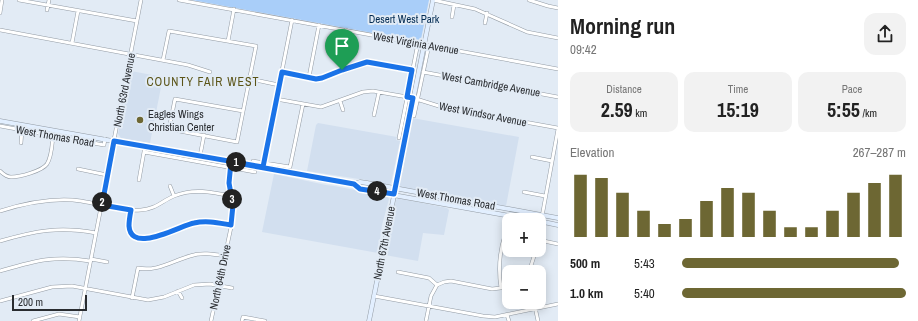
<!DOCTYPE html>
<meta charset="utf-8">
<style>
body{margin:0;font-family:"Archivo Narrow",sans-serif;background:#f2f2f2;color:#222;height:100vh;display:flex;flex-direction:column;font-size:15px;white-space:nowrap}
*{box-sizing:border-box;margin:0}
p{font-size:13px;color:#767676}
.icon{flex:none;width:22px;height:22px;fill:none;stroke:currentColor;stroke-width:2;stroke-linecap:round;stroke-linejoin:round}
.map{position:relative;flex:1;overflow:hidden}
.details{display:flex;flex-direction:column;background:#fff;width:360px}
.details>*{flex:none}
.controls{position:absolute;left:502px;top:213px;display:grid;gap:8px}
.controls a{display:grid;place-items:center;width:44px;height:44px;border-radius:8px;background:#fff;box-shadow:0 2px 10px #0003;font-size:20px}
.scale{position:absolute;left:12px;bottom:10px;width:75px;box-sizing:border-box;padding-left:4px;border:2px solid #292c30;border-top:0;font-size:11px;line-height:14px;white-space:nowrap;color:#292c30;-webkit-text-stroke:3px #e2ebf5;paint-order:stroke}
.pin{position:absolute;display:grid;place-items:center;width:34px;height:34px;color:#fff;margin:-41px -17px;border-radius:50% 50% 50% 0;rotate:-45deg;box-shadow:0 0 4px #0007}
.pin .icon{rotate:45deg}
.km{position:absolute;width:20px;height:20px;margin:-10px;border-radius:50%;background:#222;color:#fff;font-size:11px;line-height:20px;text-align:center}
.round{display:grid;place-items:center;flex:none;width:42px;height:42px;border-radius:12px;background:#f2f2f2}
.overview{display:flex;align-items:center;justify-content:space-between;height:68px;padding:0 12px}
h1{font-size:22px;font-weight:800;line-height:30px}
.metrics{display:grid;grid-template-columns:repeat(3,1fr);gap:6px;height:68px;padding:4px 12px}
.metrics div{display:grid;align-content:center;border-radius:10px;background:#f2f2f2;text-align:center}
.metrics b{font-size:20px;font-weight:800}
.metrics small{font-size:11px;font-weight:400}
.metrics p{font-size:11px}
.chart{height:112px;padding:8px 12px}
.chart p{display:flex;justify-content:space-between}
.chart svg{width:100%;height:72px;margin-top:4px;stroke:#6d6733;stroke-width:6}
ul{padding:0 12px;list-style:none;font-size:13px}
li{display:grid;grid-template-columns:64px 48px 1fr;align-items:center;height:30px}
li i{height:10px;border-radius:5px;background:#6d6733}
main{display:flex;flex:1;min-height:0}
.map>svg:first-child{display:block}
.built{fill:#d2dfef}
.green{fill:#a9cef9}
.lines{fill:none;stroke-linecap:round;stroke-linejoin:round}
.street-casing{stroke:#939ba4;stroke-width:4}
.secondary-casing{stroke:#939ba4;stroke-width:5}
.street{stroke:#fff;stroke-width:3}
.secondary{stroke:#e2efff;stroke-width:4}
.route-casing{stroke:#fff;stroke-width:8}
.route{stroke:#1a73e8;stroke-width:5}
.poi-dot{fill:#6d6733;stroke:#e2ebf5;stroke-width:1.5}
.labels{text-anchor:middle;stroke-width:4;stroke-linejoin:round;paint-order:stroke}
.park-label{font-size:11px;fill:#022b52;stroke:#e2ebf5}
.street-label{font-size:11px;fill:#292c30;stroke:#e2ebf5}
.poi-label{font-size:11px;fill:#292c30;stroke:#e2ebf5;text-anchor:start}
.neighbourhood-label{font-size:12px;letter-spacing:1px;fill:#5b5417;stroke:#e2ebf5}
</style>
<main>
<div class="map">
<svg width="558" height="321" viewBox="0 0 558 321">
<rect width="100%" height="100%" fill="#e2ebf5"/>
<path class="built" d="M131,71L163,77L150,143L121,138L118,134Z
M412,118L519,137L506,206L401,187L399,183L403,170L404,163Z
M318,123L397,137L396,140L400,141L391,183L388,185L372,181L307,171L316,125Z
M274,174L326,185L334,186L387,196L389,199L382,225L378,253L262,232Z
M398,198L447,208L449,210L444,235L423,233L418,261L385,255L396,200Z"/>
<path class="green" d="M192,0H429L421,39L417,41Z"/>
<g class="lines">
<defs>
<path id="street" d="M19,0L137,21
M179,0L558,69
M433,0L475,9L527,32L558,38
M529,0L548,6L558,8
M47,10L49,0
M0,13L2,0
M452,17L454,5
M485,23L487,13
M0,30L188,65L210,72
M228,41L234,9
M72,43L78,11
M163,60L169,31L256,46L237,142L169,129L175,99L243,111
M342,70L340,57L346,30
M282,72L316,79L322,78L365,62L412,70
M423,72L558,97
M309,77L319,25
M250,79L279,85
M276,99L321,107L363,92L373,91L413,98L442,107L558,128
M340,101L343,110
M374,115L379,92
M414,116L429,45
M0,126L104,145L105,139
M399,138L418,43
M21,143L22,130
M144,152L255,172
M200,156L204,135
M532,157L552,161
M253,161L290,167L303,104
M263,167L292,20
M78,169L107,175
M0,171C3,174 7,177 11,177C20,177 42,171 47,164C52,156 52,144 53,136
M139,180L145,146
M170,186L174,196
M524,192L545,196
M131,210C130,215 129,221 129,226C131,255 181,225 194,223C207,220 219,223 231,225
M0,211C26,203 54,197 81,201C101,204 121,212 141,210C156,209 162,201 174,196C193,188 212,192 231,196
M539,233L558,129
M539,240L558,244
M0,241C35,231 59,226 96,233
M91,259L107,262
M0,271C35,261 54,255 90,261
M398,272L429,278L437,285L444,282L451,281L492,289L509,287
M529,272L536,250
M501,288C498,269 499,253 505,235L509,234
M178,291L182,298
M374,296L483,316L495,317L558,304
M132,298L138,268C157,272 172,261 190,256C201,252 213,254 225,256
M0,301L52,287L72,286L148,300L164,297L194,285L210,284L232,288
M534,302L538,321
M507,315L509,321
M33,321L59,314L80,317
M79,321L141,0
M211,321L233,218V205L229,183L231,162
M242,321L243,317L265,321
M426,321L431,296L437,285"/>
<path id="secondary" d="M0,121L354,184L360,182L367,183L558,218
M354,184L360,189L532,220
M539,221L558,225
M369,321L433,0"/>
</defs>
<use href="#street" class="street-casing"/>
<use href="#secondary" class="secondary-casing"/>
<use href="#street" class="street"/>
<use href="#secondary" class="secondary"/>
</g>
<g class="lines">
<defs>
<path id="route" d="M342,70L322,78L316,79L282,72L263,167L114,141L102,205L131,210C130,215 129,221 129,226C131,255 181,225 194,223C207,220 219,223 231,225L233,205L229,183L231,162L354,184L360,189L394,194L413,98L407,97L412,70L367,62L342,70"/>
</defs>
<use href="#route" class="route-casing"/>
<use href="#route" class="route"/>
</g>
<circle class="poi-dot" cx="140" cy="120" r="4"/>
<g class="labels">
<g class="park-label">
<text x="404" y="23">Desert West Park</text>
</g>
<g class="street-label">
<text transform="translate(416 43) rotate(10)" y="4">West Virginia Avenue</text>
<text transform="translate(491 84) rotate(10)" y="4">West Cambridge Avenue</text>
<text transform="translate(124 90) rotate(-79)" y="4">North 63rd Avenue</text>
<text transform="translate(483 114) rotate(11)" y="4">West Windsor Avenue</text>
<text transform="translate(55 136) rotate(10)" y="4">West Thomas Road</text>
<text transform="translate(456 199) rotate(10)" y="4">West Thomas Road</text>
<text transform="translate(384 243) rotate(-79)" y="4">North 67th Avenue</text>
<text transform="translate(220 277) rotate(-78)" y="4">North 64th Drive</text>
</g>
<g class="poi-label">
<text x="148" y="118">Eagles Wings<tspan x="148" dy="13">Christian Center</tspan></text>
</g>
<g class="neighbourhood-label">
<text x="203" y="86">COUNTY FAIR WEST</text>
</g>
</g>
</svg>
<div class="controls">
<a>+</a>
<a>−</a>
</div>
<div class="scale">200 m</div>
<div class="pin" style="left:342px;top:70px;background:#1e9e55"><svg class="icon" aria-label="arrive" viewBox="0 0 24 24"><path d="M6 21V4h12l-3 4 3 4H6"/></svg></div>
<b class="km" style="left:236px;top:162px">1</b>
<b class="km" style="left:102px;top:202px">2</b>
<b class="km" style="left:232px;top:199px">3</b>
<b class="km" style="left:377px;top:191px">4</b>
</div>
<section class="details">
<div class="overview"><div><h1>Morning run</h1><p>09:42</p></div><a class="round"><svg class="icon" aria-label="share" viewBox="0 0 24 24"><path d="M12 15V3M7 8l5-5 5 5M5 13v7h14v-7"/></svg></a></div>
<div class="metrics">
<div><p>Distance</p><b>2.59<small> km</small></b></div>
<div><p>Time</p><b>15:19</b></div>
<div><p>Pace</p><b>5:55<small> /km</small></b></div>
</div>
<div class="chart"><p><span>Elevation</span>267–287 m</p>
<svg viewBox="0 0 160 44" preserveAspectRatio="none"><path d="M5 44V6M15 44V8M25 44V17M35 44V28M45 44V36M55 44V33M65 44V22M75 44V14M85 44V17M95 44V28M105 44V38M115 44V38M125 44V28M135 44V17M145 44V11M155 44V6"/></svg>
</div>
<ul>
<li><b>500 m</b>5:43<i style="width:97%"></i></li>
<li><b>1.0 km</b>5:40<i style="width:100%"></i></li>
</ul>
</section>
</main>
